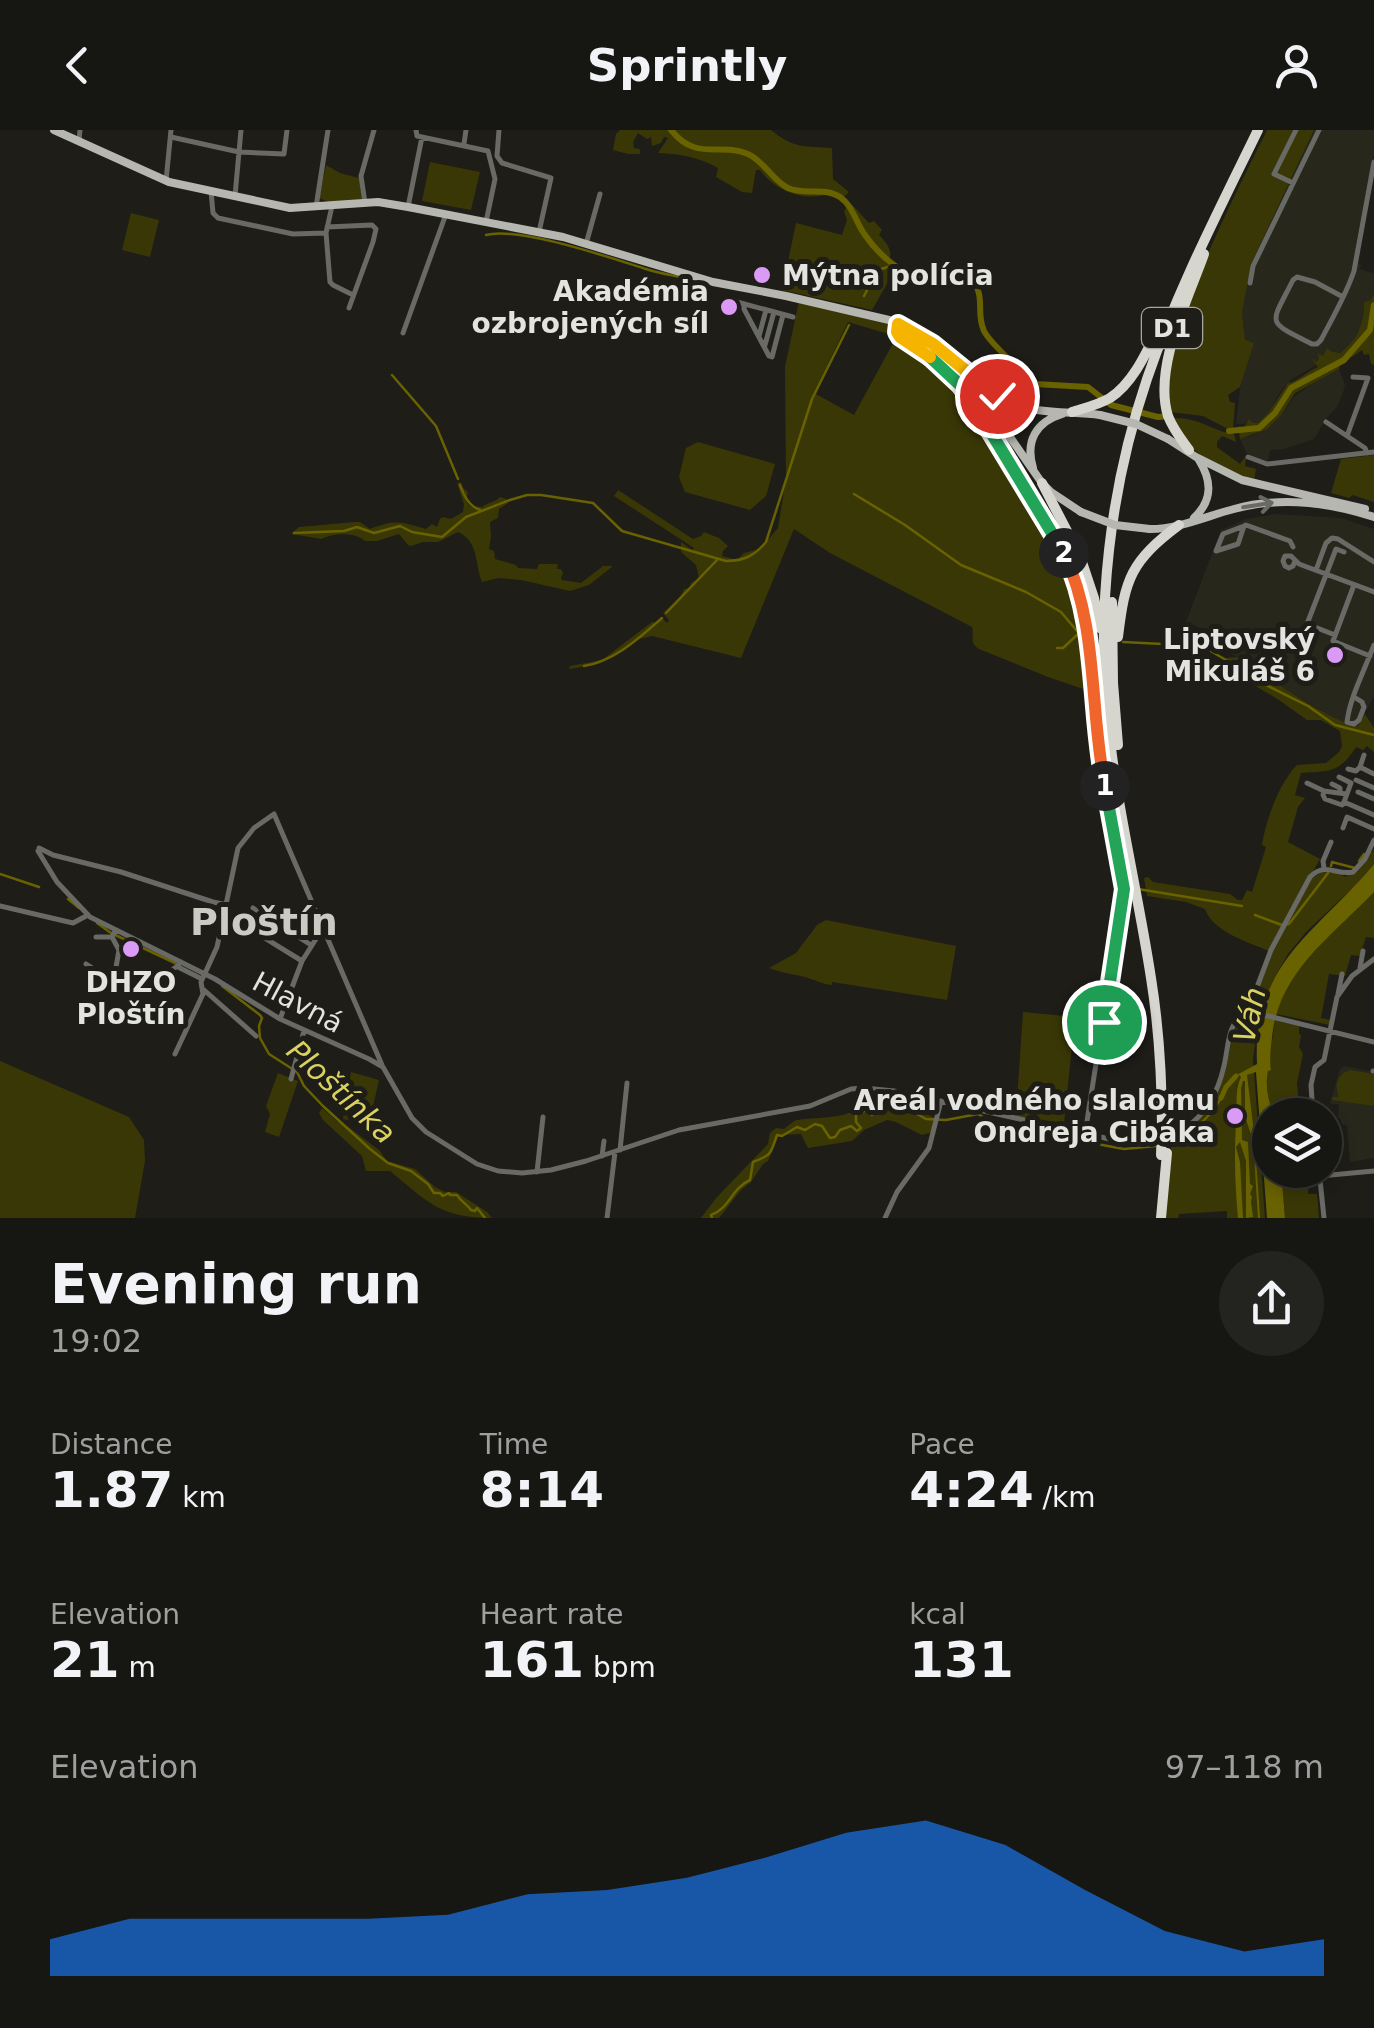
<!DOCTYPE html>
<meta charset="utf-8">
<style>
body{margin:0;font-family:"DejaVu Sans",sans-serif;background:#232320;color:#f1f3f6;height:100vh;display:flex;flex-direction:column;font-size:38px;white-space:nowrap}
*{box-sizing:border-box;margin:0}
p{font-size:32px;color:#9e9f9f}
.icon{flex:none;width:55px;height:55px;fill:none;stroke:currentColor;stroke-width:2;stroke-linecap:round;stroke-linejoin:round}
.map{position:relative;height:1088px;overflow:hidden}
.details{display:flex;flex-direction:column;background:#161612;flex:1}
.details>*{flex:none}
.buttons{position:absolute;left:1252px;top:968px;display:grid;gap:20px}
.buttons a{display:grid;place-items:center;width:90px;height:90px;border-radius:50%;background:#161612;box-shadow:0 5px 15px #0003,0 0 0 2px #353532;font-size:50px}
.pin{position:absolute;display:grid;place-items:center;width:85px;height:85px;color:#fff;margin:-42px;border:5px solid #fff;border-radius:50%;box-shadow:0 2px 10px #0007}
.km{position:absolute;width:50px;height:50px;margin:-25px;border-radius:50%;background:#222;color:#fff;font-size:28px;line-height:50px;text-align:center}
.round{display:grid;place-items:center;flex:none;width:105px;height:105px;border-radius:52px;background:#232320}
.head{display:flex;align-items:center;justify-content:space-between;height:170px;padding:0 50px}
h1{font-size:55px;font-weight:700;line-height:75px}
.figures{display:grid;grid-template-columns:repeat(3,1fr);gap:15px;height:170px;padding:10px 50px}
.figures div{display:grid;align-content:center}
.figures b{font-size:50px;font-weight:700}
.figures small{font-size:28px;font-weight:400}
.figures p{font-size:28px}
.chart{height:280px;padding:20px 50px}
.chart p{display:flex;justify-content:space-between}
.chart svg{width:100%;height:180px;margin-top:10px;fill:#1a73e8;opacity:.7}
header{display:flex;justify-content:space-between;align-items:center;height:130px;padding:0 50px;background:#161612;font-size:45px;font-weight:700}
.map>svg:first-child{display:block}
.built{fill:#27271c}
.green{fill:#3a3706}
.water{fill:#696200}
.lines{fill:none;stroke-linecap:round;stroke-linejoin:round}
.stream{stroke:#696200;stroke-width:2.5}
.canal{stroke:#696200;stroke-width:5}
.river{stroke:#696200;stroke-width:6}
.minor{stroke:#696966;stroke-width:5}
.major{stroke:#b7b7b1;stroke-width:8}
.highway{stroke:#d6d6cf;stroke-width:10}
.major-bridge{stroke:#b7b7b1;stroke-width:8}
.highway-bridge{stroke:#d6d6cf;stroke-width:10}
.oneway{stroke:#6a6a64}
.split-1-casing{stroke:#fff;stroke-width:20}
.split-2-casing{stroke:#fff;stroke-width:20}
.split-3-casing{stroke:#fff;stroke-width:20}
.split-4-casing{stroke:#fff;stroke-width:20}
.split-1{stroke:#22a559;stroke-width:12}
.split-2{stroke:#f0652b;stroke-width:12}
.split-3{stroke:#22a559;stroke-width:12}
.split-4{stroke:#f5b400;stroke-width:12}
.poi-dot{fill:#da9af6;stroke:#1e1d18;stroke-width:4}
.labels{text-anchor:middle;stroke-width:10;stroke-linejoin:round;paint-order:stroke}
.shield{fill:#1e1d18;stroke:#a8a8a3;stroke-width:2.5}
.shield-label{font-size:25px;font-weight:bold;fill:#e3e3df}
.poi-label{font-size:28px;font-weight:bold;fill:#e3e3df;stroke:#1e1d18;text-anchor:end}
.street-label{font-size:28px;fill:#e3e3df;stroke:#1e1d18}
.water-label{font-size:30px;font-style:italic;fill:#d9d161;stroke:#1e1d18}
.district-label{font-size:38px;font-weight:bold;fill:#cbcac3;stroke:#1e1d18}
</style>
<header><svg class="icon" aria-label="back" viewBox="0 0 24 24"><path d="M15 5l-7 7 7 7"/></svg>Sprintly<svg class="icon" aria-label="person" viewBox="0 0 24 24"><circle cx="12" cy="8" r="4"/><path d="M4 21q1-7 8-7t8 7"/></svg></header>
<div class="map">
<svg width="1374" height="1088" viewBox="0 0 1374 1088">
<rect width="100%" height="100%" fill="#1e1d18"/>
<path class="built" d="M1314,0H1374V25L1354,132L1361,134L1360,139L1374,143V163L1367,186L1352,214L1329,230L1327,229L1292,249L1282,259L1268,283L1258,293L1236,294L1241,250L1253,213L1245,211L1242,183L1251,134Z
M1339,239L1345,255L1343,263L1337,277L1326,289L1314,309L1284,319L1270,320L1268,331L1254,328L1246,322L1240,309L1254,305L1282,284L1294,267L1319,249Z
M1276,384L1341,388L1374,399V566L1358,596L1353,597L1343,593L1278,555L1238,527L1219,519L1222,507L1186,492L1221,400L1246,389Z
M1345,936L1374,942V1028L1350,1032L1347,995L1342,994L1340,988H1338L1339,974H1330L1340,939Z"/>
<path class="green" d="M620,0H771C794,19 804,16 832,18L833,49L849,62L843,68L827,60V64C804,72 774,60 760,40H756L752,63L742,62L716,47L718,38C699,27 680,24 658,23L668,8L664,7L661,13L652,16L651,7L647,9L638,3L633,12L634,18L640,19V24H628L613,20L616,4Z
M1267,0H1314L1251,134L1242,183L1245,210L1254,213L1240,257L1228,265L1230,272L1235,273L1233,299L1230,300L1203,286L1170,282C1155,215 1236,64 1267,0Z
M430,32L480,42L471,80L422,71Z
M326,35L340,43L359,48L362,70L329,72L319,68Z
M846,68L869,93L874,91L882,100L879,105C887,112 895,124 887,133L895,140L872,180L782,160L796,93L842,105L847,90L844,82L848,74Z
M131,83L159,90L150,127L122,120Z
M1374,163V235L1371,234L1369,224L1364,225L1362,220L1352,227H1344L1346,233L1340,235L1339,239L1295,263L1282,284L1267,299L1240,309L1238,296L1244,298L1249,289L1253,293H1258L1268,283L1288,253C1297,252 1308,241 1318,237L1311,228L1317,232L1319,228L1317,223L1323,226L1327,218L1332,222L1340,223C1357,211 1365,193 1364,172L1371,170Z
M799,171L894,196L892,205L848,192L814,263L854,285L892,215L902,213C953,242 969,273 1000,321L1003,332L999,335L1002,339H1010L1056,413L1074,452L1083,486L1092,562L1048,547L979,519C968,511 975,508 972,497L830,423L794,399L741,528L652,506L639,509L599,534L569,539L570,536L602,530L652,492H656L662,488L667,493L669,490L663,483L680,467L684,459L689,458L691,453L699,448L696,435L681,422V412L692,420L694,418L614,366L618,360L693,409L701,406L704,402L719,408L728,416L723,421L722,426L737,430L744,423L760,419L778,398L786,349L785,237Z
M1172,288C1200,287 1209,300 1234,304L1236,312L1222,306L1217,312V317L1240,334L1245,327L1246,329L1245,336L1256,339L1254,351C1232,342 1206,334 1190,315C1183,307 1178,297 1172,288Z
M698,312L775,334L766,366L750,380L685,362L679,347L686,318Z
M1374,325V372L1353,365L1349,368L1331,363L1341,329Z
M461,352L463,358L468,362L466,371L470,376L482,377C488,372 494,373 500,367L506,369L508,373L499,379L498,388L490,392L491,406L489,419L494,421L495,429L516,435L518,438L537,439L539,434H558L557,439H561L563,443L561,448L562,450L581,453L603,436H613L589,455L570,461L521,450L498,448L482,452C475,435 479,411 458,402L438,412H423L411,416L408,415L399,404L377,411H365C355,402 333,403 322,409L291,404L299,397L355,392H360L370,399C396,389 400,392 426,399L432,394L437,397L440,389L443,387L451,389L463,382L464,374L457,353Z
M1238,527C1259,542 1336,595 1358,596L1365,584L1374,598V622L1367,616L1363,620L1356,617C1339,643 1331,641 1301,643L1295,665L1305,668L1298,677L1288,712L1320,729L1269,821C1248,812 1213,802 1205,779L1186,772L1147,766L1144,748L1148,747L1153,752L1230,764L1238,770H1242L1247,760L1252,762L1266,717L1262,715C1266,690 1279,653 1297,635L1326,633L1339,622L1342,616L1340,601L1321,590H1307L1279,570L1227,539L1226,528Z
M1374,719V734L1361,750L1307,801L1288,824L1272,852L1262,881L1255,879L1253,873L1272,822L1311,749L1326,740L1347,747L1346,743L1353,741L1368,721L1372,722Z
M1374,762V808L1366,807L1360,826L1351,825L1345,846L1329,844L1321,888L1331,890L1330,895L1276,884C1293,830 1336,801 1374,762Z
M826,790L956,816L947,870L832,852V855C821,854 816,850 805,847C793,844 782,843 769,838L796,823L817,795Z
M1023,882L1075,887L1064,993L1016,986Z
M1242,887L1258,890L1253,929L1265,1088H1227V1081L1179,1084L1178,1088H1165L1172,1007C1206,990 1222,961 1229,924C1232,910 1233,898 1242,887Z
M1275,890L1299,896V904L1301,905L1299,917L1303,924L1297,953L1300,985H1274C1268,969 1265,958 1268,941L1271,939L1269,932Z
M0,931L129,987L144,1010L145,1031L135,1088H0Z
M1350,940L1374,944V976L1332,970V967H1339C1334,955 1337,944 1350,940Z
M351,942L379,950L369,994L343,989Z
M278,943L298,951L279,1007L265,1002L270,984L266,976Z
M866,960L936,988L933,1002L922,1005L896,992L887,990L864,1000L852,1011L808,1018L801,1004L779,1005L768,1031L763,1034L751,1052L741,1060L719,1088H701L717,1067L768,1014L770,1003L776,998L784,999C788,996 793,991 797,990C818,986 867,992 866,960Z
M322,978L338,992L343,993L379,1020L387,1031L415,1039L435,1057L445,1062H456L487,1082L492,1088C440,1088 428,1072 390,1041H366L362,1026L323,990L319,983Z
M1281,1040H1309L1308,1064H1317L1319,1088H1285Z"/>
<path class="water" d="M1374,734V762C1331,807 1278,842 1272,908C1271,919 1269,929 1271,940L1268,941C1265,958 1268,969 1274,985H1270V1040H1281L1285,1088H1267L1256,942L1247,945L1255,1011L1260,1088H1258L1253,1010L1245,987V951H1243L1241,958L1242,1010L1248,1012L1250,1054L1253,1056L1250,1064L1252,1067L1251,1072L1253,1087L1246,1088V1031L1240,1012L1236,1017L1240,1032L1243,1088H1238C1235,1056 1234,1024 1236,993C1238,975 1234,963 1241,947L1239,945L1233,950V947L1257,934C1252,832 1318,802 1374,734Z"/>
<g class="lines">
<path class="stream" d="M486,105C518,96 611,128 646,139C658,143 671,145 684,148
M864,166L878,140L894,135
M392,245L436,296L458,349
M460,355C464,366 469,376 480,380
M854,364L905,395L961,435L1026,462L1061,482L1082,507
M294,403L344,401L357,397L374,403L400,396L412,402L442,407L466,387L510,370L527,365H541L593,373L622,401L726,431C744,431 754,426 766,412L812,269L849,195
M666,483L717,430
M1092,509H1096
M1123,512L1202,516L1250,544L1260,552L1308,576L1335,595L1374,605
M1057,518H1063L1077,505L1080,506
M584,536C615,531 639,508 662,488
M1359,731L1364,724
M1111,736L1120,746
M1331,736L1332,732L1355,738
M0,744L39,757
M1138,759L1242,776
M68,769L79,778
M1255,785L1282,795L1289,794L1328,743
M97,793L111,803L175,833
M222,856L260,885L262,888L259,896L260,908L269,924L297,942L304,956L323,976L370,1019L388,1033L411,1041L428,1054L434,1063H440L443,1066L449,1063L450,1065H457C461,1072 467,1074 471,1080L475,1081L477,1078L485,1088
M871,962L878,976
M1164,1014C1188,1006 1208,991 1221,968
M712,1088L711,1085C729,1079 732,1058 750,1050L753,1032C773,1024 770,1024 777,1005L782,1006L797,997L805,1000L815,994L822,996L830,1008L835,1007L840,1000L851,996L857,1001L861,998L856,992V981L863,982L866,977L872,985L874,978L894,971L926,989L946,990L978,984L1011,1004L1031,1009H1070L1124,1019L1156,1016"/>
<path class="canal" d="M1221,968L1226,957L1236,946"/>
<path class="river" d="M671,0C697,32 719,12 748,24C764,31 773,51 788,58C805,66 823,56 840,67C853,76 856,93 865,105C878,124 902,146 926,149C940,151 956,147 971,147C987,169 975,181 984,201C991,215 1023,242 1035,254L1088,257L1111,275L1158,287L1170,286
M1229,301L1259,298L1275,283L1291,258L1344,230L1370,200L1374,175"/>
<path class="minor" d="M416,0L417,6L488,21L495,49L486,92
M499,0L497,26L502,33L551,48L539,102
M171,7L239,22L284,24L287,0
M79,11L80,0
M464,14L466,0
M166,51L171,0
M1293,53L1274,44L1296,0
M211,61L213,83L218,88L293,104L326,103
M235,66L241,0
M365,73L361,46L374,0
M332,76L326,103L330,152L333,155L353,165
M316,77L328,0
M408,77L422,7
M327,97L372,95L376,99L373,112L349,178
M586,114L600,64
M1250,153L1253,136L1319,0
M1343,167L1315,152L1297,147L1293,150C1270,196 1265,190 1312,214H1317L1321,210C1333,187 1346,165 1354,141L1374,32
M737,172L793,187
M744,174V179L769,226L772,227L783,185
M897,194L900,207L937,232L968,267L1063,421L1077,453L1085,483L1101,634L1124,755L1085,1004
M403,203L446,84
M759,206L766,180
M765,215L774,182
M1326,292L1365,318L1367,323
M1347,306L1368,248L1353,247
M1248,327L1267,334L1374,322
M1244,396L1238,414L1216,421L1223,404L1244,396L1246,395L1290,411L1293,417
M1295,431L1293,436L1289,438L1285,436L1283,431L1285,426H1291L1299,434L1374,462
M1316,440L1326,413L1332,408L1338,409L1374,432
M1354,455L1333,511L1370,526
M1335,505L1307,494L1336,419L1344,422
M1354,567L1362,572L1364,577L1359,590L1354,594L1347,592C1350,567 1365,539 1374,515
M1364,625L1360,637L1374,644
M1348,639L1356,641L1360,637
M1339,647L1351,653L1344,672
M1356,650L1374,658
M1307,653L1324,661L1323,665L1325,669L1342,675L1344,672L1374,685
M1332,654L1340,658V662
M1324,661L1346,664
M1358,662L1374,669
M1343,698L1347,687L1374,699
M39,718L53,725L121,742L213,772L227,775
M38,721L57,752L90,787L215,849L280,889L369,929L383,937L412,988L426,1002L477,1034L498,1041L522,1043L551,1040L586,1031L679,1000L810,976L851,959L864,958L894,961L1114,1010C1172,1018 1211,993 1224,936C1229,915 1227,891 1248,881
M1324,738L1323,731L1331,712
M0,776L73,793L88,785
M253,778L311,815
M226,784L302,831
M115,801L112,807L119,820L115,843
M96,807H112
M86,834L108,848L115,843C136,848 167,850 181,832
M178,837L202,849
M1360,838L1363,821
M204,860L256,906
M1338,864L1342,844
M1248,881L1271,820L1310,747C1327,731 1335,746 1353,742L1365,729L1374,710
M1248,881L1374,912
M280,889L302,831L323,798
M175,924L203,864L201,852L217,817L238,718L254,698L274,684L382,935
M1373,941H1374
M291,949L304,901
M1313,985L1311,955L1315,937L1324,930L1337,867L1352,846L1374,829
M620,1020L627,953
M602,1026L604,1011
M1319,1040L1324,1088
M537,1042L543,987
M1320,1046L1374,1041
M607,1088L615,1022
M885,1088L897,1062L929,1018L941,971"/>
<path class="major" d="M54,0L169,52L290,78L378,72L408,77L563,107L713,152L786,166L889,190L933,214L964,241L1042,353L1051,362L1081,382
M971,247C982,255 992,264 1004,270C1034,285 1068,281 1100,285
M1168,309L1196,327L1242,350L1365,379
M1033,338C1025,311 1036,292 1062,284
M1194,388C1213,370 1212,351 1199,330
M1150,399C1179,399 1207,386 1234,379C1281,366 1328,372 1374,387"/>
<path class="highway" d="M1072,282C1084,278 1098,275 1110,268C1136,251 1150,214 1164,187
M1189,320C1181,309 1173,299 1168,286C1153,238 1188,169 1204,124
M1042,353L1080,426L1094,468L1100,498
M1112,472L1113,553L1118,615
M1118,507C1125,448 1131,431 1179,395
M1162,999C1162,948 1159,898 1151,848C1138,763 1117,679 1108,593C1096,479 1110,358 1147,249C1176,163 1218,82 1258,0
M1161,1088L1167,1023"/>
<path class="major-bridge" d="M1100,285L1136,294L1168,309
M1081,382L1115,395L1150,399"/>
<path class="highway-bridge" d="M1161,1025L1162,999"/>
</g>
<defs><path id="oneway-shaft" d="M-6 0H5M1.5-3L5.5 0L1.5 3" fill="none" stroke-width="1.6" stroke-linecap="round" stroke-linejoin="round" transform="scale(2.5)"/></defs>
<use class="oneway" href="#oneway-shaft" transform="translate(1258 375) rotate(-9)"/>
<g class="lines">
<defs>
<path id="split-1" d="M1104,892L1124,759L1105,656"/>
<path id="split-2" d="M1064,423C1099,497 1089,578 1105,656"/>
<path id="split-3" d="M930,227L960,255L973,273L1064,423"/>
<path id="split-4" d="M930,227L900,207L897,202L898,194L933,214L997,266"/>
</defs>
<use href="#split-1" class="split-1-casing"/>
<use href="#split-2" class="split-2-casing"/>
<use href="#split-3" class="split-3-casing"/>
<use href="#split-4" class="split-4-casing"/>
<use href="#split-1" class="split-1"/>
<use href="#split-2" class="split-2"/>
<use href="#split-3" class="split-3"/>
<use href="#split-4" class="split-4"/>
</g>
<g class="poi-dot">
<circle cx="762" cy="145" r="10"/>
<circle cx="729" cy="177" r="10"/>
<circle cx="1335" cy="525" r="10"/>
<circle cx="131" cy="819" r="10"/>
<circle cx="1235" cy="986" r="10"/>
</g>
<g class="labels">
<rect class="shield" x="1142" y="178" width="60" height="40" rx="8"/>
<g class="shield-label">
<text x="1172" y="207">D1</text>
</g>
<g class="poi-label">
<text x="782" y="155" text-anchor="start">Mýtna polícia</text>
<text x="709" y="171">Akadémia<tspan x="709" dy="32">ozbrojených síl</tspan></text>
<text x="1315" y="519">Liptovský<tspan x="1315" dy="32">Mikuláš 6</tspan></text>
<text x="131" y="862" text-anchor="middle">DHZO<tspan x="131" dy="32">Ploštín</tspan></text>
<text x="1215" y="980">Areál vodného slalomu<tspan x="1215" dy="32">Ondreja Cibáka</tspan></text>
</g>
<g class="street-label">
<text transform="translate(298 872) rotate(28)" y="10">Hlavná</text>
</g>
<g class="water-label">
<text transform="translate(1250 885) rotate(-77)" y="10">Váh</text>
<text transform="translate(341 962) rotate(43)" y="10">Ploštínka</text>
</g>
<g class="district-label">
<text x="264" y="805">Ploštín</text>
</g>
</g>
</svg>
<div class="buttons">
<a><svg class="icon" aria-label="layers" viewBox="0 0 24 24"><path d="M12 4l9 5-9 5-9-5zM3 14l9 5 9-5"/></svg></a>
</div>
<div class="pin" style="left:1104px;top:892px;background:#1e9e55"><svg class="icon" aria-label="arrive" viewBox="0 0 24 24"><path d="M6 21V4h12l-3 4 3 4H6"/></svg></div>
<div class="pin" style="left:997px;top:266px;background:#d93025"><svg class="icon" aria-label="check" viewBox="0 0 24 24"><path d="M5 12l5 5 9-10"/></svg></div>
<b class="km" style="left:1105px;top:656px">1</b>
<b class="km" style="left:1064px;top:423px">2</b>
</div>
<section class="details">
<div class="head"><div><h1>Evening run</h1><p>19:02</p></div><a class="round"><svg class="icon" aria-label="share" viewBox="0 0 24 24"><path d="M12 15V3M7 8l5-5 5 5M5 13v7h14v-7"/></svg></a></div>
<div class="figures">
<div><p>Distance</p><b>1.87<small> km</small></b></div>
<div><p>Time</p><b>8:14</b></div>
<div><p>Pace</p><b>4:24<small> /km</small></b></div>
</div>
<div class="figures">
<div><p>Elevation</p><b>21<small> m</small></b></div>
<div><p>Heart rate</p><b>161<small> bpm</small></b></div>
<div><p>kcal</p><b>131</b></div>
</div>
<div class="chart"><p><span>Elevation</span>97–118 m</p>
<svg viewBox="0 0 160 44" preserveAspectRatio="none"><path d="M0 44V35L10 30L20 30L30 30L40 30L50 29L60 24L70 23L80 20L90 15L100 9L110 6L120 12L130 23L140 33L150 38L160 35V44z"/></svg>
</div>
</section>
